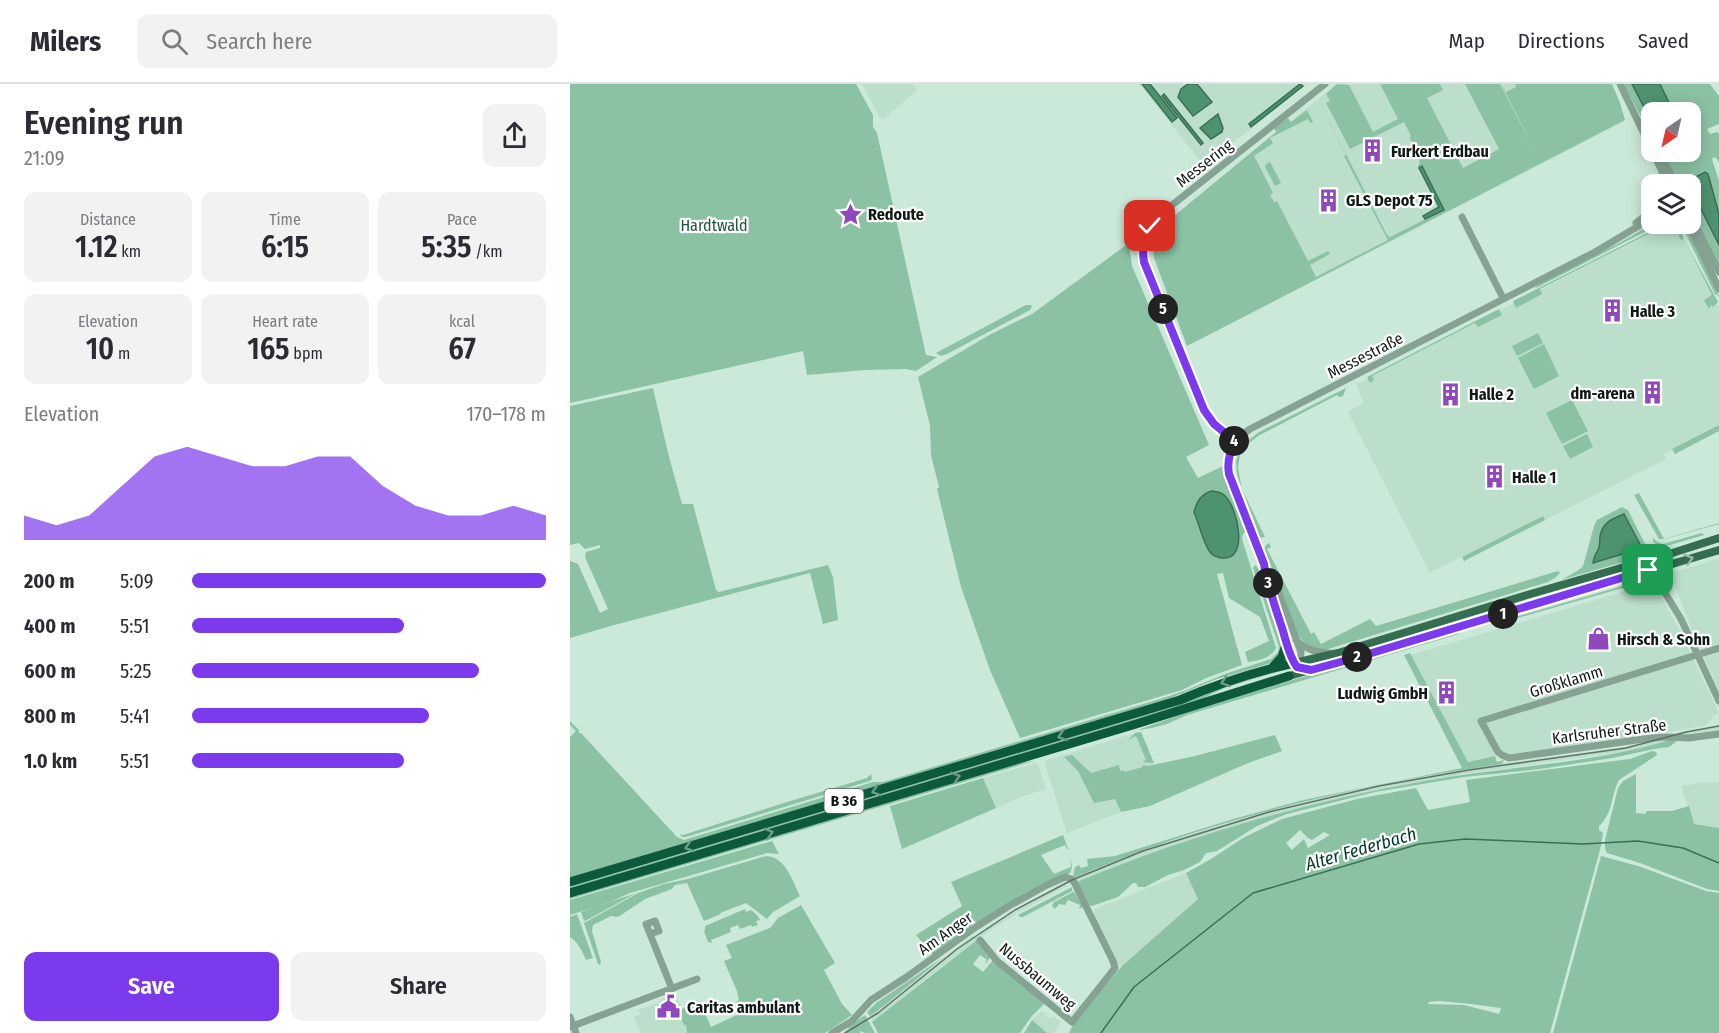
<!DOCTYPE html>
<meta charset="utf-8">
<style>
body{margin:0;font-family:"Fira Sans Condensed",sans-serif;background:#f2f2f3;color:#2b2b33;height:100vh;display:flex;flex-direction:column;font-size:22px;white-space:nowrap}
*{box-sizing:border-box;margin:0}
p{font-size:20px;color:#7c7c81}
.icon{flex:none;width:33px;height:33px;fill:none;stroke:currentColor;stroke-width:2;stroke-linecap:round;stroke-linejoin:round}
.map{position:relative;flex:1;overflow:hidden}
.drawer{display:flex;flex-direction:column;background:#fff;width:570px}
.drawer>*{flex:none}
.needle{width:39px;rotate:214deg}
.controls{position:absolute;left:1071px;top:18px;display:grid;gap:12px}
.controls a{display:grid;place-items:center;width:60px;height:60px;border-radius:12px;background:#fff;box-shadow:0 3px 15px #0003;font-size:30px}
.pin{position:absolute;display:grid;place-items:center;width:51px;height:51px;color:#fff;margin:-26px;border-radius:12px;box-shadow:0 3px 9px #0006}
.km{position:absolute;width:30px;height:30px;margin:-15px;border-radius:50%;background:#222;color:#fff;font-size:16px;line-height:30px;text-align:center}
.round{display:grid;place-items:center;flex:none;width:63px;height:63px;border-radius:12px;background:#f2f2f3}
.headline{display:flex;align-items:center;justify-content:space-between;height:102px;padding:0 24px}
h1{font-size:33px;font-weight:600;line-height:45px}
.metrics{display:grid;grid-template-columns:repeat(3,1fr);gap:9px;height:102px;padding:6px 24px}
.metrics div{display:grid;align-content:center;border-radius:12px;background:#f2f2f3;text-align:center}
.metrics b{font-size:30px;font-weight:600}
.metrics small{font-size:16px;font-weight:400}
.metrics p{font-size:16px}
.chart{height:168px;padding:12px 24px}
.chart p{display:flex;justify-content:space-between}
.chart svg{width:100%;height:108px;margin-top:6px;fill:#7c3aed;opacity:.7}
.action{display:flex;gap:12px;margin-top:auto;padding:12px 24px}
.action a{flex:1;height:69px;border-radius:12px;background:#7c3aed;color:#fff;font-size:24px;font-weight:600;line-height:69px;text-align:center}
.action a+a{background:#f2f2f3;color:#2b2b33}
ul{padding:0 24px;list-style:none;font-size:20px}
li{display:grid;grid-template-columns:96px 72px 1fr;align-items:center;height:45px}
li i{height:15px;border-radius:8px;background:#7c3aed}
header{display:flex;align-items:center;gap:36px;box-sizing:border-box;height:84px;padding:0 30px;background:#fff;border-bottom:2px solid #e1e1e2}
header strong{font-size:28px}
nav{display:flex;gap:33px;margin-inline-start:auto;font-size:21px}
.search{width:420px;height:54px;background:#f2f2f3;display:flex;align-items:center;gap:15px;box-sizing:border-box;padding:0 21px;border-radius:12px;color:#7c7c81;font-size:22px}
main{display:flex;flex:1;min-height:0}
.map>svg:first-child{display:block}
.built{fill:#bbdfca}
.green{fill:#8bc2a4;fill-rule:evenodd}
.water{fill:#4e9370;stroke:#3b6f54;stroke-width:1.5}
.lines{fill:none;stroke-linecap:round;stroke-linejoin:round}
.stream{stroke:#3b6f54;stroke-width:1.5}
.minor{stroke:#85a292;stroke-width:7}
.major{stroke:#356d51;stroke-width:8}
.highway{stroke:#0c5a3b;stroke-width:9}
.tram{stroke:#5f7167;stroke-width:1.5}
.oneway{stroke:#9ab6a8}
.oneway2{stroke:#6d9c89}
.route-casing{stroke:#fff;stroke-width:12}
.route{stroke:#7c3aed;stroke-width:8}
.labels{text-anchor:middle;stroke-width:4.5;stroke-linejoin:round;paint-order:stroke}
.shield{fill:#fff;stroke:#585f5a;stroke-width:1.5}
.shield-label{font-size:15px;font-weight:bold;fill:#101a14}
.poi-label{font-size:16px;font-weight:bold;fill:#101a14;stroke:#fff;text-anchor:start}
.street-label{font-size:16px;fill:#101a14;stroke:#fff}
.park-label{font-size:16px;fill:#20553c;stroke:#fff}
.water-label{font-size:18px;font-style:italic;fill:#003b24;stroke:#fff}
</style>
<header>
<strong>Milers</strong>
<div class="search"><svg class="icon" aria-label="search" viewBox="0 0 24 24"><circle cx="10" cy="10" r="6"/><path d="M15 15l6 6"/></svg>Search here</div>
<nav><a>Map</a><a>Directions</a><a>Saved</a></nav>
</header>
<main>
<section class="drawer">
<div class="headline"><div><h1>Evening run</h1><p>21:09</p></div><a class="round"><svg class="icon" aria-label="share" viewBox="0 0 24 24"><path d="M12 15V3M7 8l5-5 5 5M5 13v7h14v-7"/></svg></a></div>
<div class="metrics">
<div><p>Distance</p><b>1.12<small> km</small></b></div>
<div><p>Time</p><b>6:15</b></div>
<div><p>Pace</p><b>5:35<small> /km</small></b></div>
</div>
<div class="metrics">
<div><p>Elevation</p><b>10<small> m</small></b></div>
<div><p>Heart rate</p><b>165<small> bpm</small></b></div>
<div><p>kcal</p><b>67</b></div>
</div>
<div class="chart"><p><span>Elevation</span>170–178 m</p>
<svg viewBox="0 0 160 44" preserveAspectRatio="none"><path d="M0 44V34L10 38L20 34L30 22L40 10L50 6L60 10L70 14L80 14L90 10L100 10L110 22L120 30L130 34L140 34L150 30L160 34V44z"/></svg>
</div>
<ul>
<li><b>200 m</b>5:09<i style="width:100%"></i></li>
<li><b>400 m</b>5:51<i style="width:60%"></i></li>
<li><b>600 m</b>5:25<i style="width:81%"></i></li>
<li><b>800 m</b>5:41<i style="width:67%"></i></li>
<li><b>1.0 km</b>5:51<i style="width:60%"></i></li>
</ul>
<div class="action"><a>Save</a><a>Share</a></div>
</section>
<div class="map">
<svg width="1149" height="949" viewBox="0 0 1149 949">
<rect width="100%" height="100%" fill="#cbe9d8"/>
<path class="built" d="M292,0H343L347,6L314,35L310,34Z
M569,0H737L634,82Z
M767,0H1037L1055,37L621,260L584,167L677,76L676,73Z
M1098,140H1106L1149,224V341L1094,370L1096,375L975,436L972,432L860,489L778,328L794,319L787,303V300Z
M1149,475V606L1125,554L1102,494V488Z
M1075,501H1081L1089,511H1090L1110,547L1149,629L1143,632L1137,641L1100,648L925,672L898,678L841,571Z
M1149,641V646L1117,652L1104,650Z
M571,648L584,680L518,706L520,710L545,715L551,728L497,749L474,677L555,652Z
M1099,656L1057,667L894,690L805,707L698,733L633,752L556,778L507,798L504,794L553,773L631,747L696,727L765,710L803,702L892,685L1056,663L1080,657Z
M467,679L476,705L454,712L426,724L413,694Z
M1149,698V744L1124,740L1111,702L1127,699Z
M616,789L628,815L552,882L548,881L523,833L525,825Z
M495,798L497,802L447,829L445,825Z
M443,826L446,830L412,852L409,848Z
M403,851L407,856L363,889L323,922L303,937L300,932L315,921Z
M105,909L112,924L130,916L136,931L116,941L117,949H71L64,933L70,930L68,926L89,918V916Z
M472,927L480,935L483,932L491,939L483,949H477L462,936Z"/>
<path class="green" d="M0,0H286L303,31V43L307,49L356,271L367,273L346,287L336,285L295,286L237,291L233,267L0,319Z
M767,0L779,1L803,48L828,35L810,0H870L873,6L857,14L893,84L929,65L895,0H930L968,73L931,0L936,8L946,3L945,0H1042L1050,19L1055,36L617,262L584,174L583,166L585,154L589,147L598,137L706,48L704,44L718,34L721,38L737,26L743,38L740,39L738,35L700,54L703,59L684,72L703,109L700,111L704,118L707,117L738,177L758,167L760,170L740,181L746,193L818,156L774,72L776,71L748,15L817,151L820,153L874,126L852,83L849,84L848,82L850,78L841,61L842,58L840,54L838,56L841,52L834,38L780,65L756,19L760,17L756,10Z
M1053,0H1140L1149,12V40L1137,45L1140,50L1147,48L1149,50V78L1145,73L1142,75L1149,97V181L1121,124L1120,100H1108L1091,68H1120V28H1082L1081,51Z
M700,78L711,99L705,102L695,83L696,80Z
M1082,140H1090L964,205L970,199L1049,159Z
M1095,140H1108L1114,155L1148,218L1143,223L1141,221L1139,225L1134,216L1142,211L1114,155L1111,156L1104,142L1096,146L1094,142L970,205L972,210L946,224L943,217Z
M1111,140H1114L1149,212L1145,210Z
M559,159L562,182L639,361L616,373L628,394L655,381L657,394L677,447L673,450L672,455L706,564C701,574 688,577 678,578L675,568L699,557L690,533L659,514L653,489L647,490L672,581L636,594L612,606L450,654L420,586L391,503L367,405L369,403L361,371L360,342L348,293L421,250L462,230Z
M456,221H461L462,222L460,226L377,270L371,272L366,269Z
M929,225L932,231L908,243L905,239L802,292L804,296L800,299L797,293Z
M968,249L973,259L947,272L942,262Z
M974,260L989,292L964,305L948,274Z
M83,304L98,369L112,420H123L146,506L149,508L258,481L263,493L268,536L253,540L240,489L37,543L0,554V477L8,480L30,529L38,525L15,473L16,468L30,464V461L15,465L9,459L0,461V322Z
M776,304L773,312L769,313L767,311L688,352L677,361L670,370L668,384L672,405L695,453L689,454L685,449L687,445L667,391L666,377L670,366L675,359L689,348Z
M1002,316L1018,347L992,360L976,329Z
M1149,341V347L1105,370L1102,365Z
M1017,350L1023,363L1000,375L993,362Z
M1069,409L1094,455L1149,439V440L1095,455H1089L1064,411Z
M1052,423L1058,426L1080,470L991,496L1009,486L1013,482L1024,442L1027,436Z
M973,432L975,436L894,477L892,473Z
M1132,449L1134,451L1100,461H1092L1084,459L1082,453L1087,458L1093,460Z
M699,459L701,463L697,465L741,550L744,548L751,560L800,535L806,542L988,487L990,489L986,493L978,498L758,565C744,566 735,561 727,550L707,495L694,466L696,461Z
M685,481L688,484L707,541L711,561C711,570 706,576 698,580L647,595L601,614L0,794V653L6,647L0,641V637L9,646V649H11L107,753L114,756L303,698H313L590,615L614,607L655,590L701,575L708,568L709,563L683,484Z
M1072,482L1009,502L999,507L740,583L736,582L898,535Z
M1073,496L1077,497L923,541L945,533Z
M882,549H890L889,550L617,631L597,640L582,644L568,646L635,622Z
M840,569L898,678L925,672L927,678L934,676L932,680C786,701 640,735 504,794L503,793L505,783L509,781L511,784L518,782L517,775L545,772L663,735L733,716L892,684L834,571Z
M716,585L654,604L630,616L0,805V803L603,623L646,605Z
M571,648L584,679L573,678L576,676L566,652L558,656L565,649Z
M705,651L712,667L678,679L580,722L551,728L545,715L524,719L508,687L494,673L502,671L521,689L549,681L550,687L553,686L554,688L573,683V681L578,682L625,672Z
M1100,656L1106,657V658L1099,663L1084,665L1042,674L970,685L894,693L805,708L717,730L687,742L647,767L636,769L630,778L614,786L598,791L575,803H568L566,799H563L548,813L522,822L519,821L507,798C618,752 736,718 855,697C936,682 1021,680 1100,656Z
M1082,667L1086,668L1087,671L1049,696C1041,711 1043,730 1029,742V746L1033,749L1031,762L980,949H499L504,939L552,882L628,815L616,789L641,775L673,754L712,735L787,715L846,704L858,726L900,718L896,696L1060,675ZM730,746L738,754L742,756L754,748L760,751L738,764L734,755L722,766L716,759ZM869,917L901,920L931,924L929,930L894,921L858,920L859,918Z
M462,677H464L0,815V812L434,682Z
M301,690L302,695L300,697L116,753H112L110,750L113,751L217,718L297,694Z
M1066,690V729L1075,730L1077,727H1102L1119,722L1124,740L1149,744V807L1137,805L1070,779L1037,769L1035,765V756L1048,704L1053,697Z
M413,694L426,724L332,765L320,722Z
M493,751L498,765H497L495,761L471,771L484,790L501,783L500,773L502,783L500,789L407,840L403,835L402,842L363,871L346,851L392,822L381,798Z
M202,757L209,770L197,769L60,809L38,819L0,831V816Z
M196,772C216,773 222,796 230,812L203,828L197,835L176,819L150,829L151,830L134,837L117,799L105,801L102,805L75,815L48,833L41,832L23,841L22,847L31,878L30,881L28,880L14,839L68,809L94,800L118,795Z
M1031,772L1068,782L1136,807L1149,809V949H983Z
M502,803V807L453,833H450L448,831Z
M503,808L505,809L513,823L509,825L510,821L498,816L495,821L489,820L485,825L482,822L484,818Z
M66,809L17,836L14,837L11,828Z
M231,821L265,879L254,886L272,920L282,931L255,949H117L116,941H114L108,927L130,917L141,943L171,929L166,918L169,916L167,907L154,877L162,874L156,861L200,844L208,834Z
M175,825L176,828L181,826L187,831L190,836L186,837L188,841L182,843L181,841L170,845L168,841L160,844L161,848L141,856L142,859L138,858L134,847L135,846V842Z
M7,830L23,874L16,876C12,867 9,859 0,853V833Z
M407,856L420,874L416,879L415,878L417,876L410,871L403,880L413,888L423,876L475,919L461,933L450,949H308L302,938Z
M375,872L315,921L300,932L297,928L306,919Z
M295,931L305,949H295L290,947L289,948L291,949H273L279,945L278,943Z
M462,936L477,949H454Z"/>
<path class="water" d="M572,0H580L607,34L602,38Z
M618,0H627L642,18L623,32L608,13L611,5Z
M730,0L733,2L681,43L679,40Z
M1062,0H1090L1100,21V24L1098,28H1082L1081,34L1079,33Z
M594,10L633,59L631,61L592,12Z
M648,30L653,44L652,48L641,55L630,44Z
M852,82L874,126L855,135L853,132L869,123L849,84Z
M1135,88L1138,90L1149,130V161L1121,105L1120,100L1117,99L1118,97Z
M642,407C647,408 652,408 655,412C667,422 680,477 652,474C648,474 642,471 640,468C634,461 628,437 624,428C627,417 631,410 642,407Z
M1054,430L1072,464L1023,479C1023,473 1025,472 1028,466C1030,462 1030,456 1030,452C1033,438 1042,435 1054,430Z"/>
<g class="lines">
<path class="stream" d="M531,949L564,903L683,809L849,760L895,755L1013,760L1068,757L1113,764L1149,779"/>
<path class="minor" d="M1050,0L1098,100
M1071,42L1077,47L1082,54
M1089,68L1106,100
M1120,130L1149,188
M892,133L932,212
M1066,139L1082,126
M1118,140L1149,205
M666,358L644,340L634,326L574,178C571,154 576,146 592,129L755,0
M694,482L696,492L724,579
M1089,484L1096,505
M1084,485V491L1111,535L1149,617
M1065,492H1073L1088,499
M726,556C737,566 745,568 760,569
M1149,564L911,637L928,668L932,671L939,674L1081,654L1097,653L1119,654L1149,650
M730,578L731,568L704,496L694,479L659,390C656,370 664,356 680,345L1025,168L1082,134
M80,850L89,847L85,837L76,840L102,905
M0,933L6,949
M0,943L127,895
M262,949L282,937L301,916L335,894L406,843L439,822L477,801L495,793L501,795L504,798L543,877L545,884L502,938L427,877L410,856"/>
<path class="major" d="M724,579L768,569L957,511L1096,471L1149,454
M719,592L829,561L1149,466"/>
<path class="highway" d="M702,584L712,573L717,558
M0,798L610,616C647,600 685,588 724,579
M0,809L566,640L719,592"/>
<path class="tram" d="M275,949L308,929L387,865L445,826L502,796L573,767L699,728L809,702L899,686L1056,664L1116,648L1149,642"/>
</g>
<defs><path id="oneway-chevron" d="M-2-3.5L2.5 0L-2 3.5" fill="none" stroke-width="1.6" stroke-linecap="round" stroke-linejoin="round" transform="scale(1.5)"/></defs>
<use class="oneway" href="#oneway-chevron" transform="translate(1119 475) rotate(-17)"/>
<g class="oneway2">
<use href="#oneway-chevron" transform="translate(655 598) rotate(162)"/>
<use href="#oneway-chevron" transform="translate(492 652) rotate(163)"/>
<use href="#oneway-chevron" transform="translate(386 693) rotate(-17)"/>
<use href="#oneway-chevron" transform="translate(306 707) rotate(163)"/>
<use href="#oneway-chevron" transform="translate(199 749) rotate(-17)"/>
<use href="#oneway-chevron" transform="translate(119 763) rotate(163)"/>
</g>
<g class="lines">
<defs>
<path id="route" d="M580,142C573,154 572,164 574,178L634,326L644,340L666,358C659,368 657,378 659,390L694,480C697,501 705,522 712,544C716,556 719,573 727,583L741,586L785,574L1078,486"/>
</defs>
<use href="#route" class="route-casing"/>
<use href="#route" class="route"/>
</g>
<defs>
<symbol id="building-bare" viewBox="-9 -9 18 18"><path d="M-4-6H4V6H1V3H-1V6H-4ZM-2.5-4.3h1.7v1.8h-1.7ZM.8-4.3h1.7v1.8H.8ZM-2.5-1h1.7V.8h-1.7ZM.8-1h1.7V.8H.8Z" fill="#9049bd" stroke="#fff" stroke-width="2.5" paint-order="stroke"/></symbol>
<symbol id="sight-bare" viewBox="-9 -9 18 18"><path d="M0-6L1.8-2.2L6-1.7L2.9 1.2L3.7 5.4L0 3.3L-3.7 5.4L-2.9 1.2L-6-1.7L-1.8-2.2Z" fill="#9049bd" stroke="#fff" stroke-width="2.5" paint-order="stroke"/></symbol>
<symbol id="shop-bare" viewBox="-9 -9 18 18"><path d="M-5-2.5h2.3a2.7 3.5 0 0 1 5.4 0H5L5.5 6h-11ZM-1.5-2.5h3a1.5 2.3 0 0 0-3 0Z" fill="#9049bd" stroke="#fff" stroke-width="2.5" paint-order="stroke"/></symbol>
<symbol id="civic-bare" viewBox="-9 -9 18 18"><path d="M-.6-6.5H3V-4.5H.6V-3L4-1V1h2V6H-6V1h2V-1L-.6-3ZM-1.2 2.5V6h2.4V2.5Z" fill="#9049bd" stroke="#fff" stroke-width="2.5" paint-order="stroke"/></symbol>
</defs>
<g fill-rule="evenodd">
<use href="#building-bare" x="786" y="50" width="33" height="33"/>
<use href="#building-bare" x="742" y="100" width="33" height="33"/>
<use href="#sight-bare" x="264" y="114" width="33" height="33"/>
<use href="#building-bare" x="1026" y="210" width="33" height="33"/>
<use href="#building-bare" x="1066" y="292" width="33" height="33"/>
<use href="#building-bare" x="864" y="294" width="33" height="33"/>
<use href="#building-bare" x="908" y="376" width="33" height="33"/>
<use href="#shop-bare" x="1012" y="538" width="33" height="33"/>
<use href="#building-bare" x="860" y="592" width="33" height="33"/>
<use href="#civic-bare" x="82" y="906" width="33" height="33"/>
</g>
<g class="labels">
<rect class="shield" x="254.5" y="705" width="39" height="24" rx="4.5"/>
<g class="shield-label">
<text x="274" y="722">B 36</text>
</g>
<g class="poi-label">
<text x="821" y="73">Furkert Erdbau</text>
<text x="776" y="122">GLS Depot 75</text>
<text x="298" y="136">Redoute</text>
<text x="1060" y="233">Halle 3</text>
<text x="1065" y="315" text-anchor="end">dm-arena</text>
<text x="899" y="316">Halle 2</text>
<text x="942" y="399">Halle 1</text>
<text x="1047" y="561">Hirsch &amp; Sohn</text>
<text x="858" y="615" text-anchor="end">Ludwig GmbH</text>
<text x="117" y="929">Caritas ambulant</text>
</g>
<g class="street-label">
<text transform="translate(634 79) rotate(-38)" y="6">Messering</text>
<text transform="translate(795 271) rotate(-27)" y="6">Messestraße</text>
<text transform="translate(996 597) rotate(-17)" y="6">Großklamm</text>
<text transform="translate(1039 647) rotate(-7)" y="6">Karlsruher Straße</text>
<text transform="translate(375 849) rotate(-35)" y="6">Am Anger</text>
<text transform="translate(468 892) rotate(40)" y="6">Nussbaumweg</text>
</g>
<g class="park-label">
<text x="144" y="147">Hardtwald</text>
</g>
<g class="water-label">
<text transform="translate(791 765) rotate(-16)" y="6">Alter Federbach</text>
</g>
</g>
</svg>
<div class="controls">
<a><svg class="needle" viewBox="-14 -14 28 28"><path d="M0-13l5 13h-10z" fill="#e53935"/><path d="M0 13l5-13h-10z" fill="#7c7c81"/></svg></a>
<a><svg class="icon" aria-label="layers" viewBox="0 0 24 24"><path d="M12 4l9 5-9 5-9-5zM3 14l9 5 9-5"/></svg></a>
</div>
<div class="pin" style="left:1078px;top:486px;background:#1e9e55"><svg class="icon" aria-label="arrive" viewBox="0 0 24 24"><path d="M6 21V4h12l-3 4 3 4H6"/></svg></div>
<div class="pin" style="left:580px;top:142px;background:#d93025"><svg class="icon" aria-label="check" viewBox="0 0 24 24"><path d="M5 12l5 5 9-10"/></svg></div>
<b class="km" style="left:933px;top:530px">1</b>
<b class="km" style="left:787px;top:573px">2</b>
<b class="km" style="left:698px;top:499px">3</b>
<b class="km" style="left:664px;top:357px">4</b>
<b class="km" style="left:593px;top:225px">5</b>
</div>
</main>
